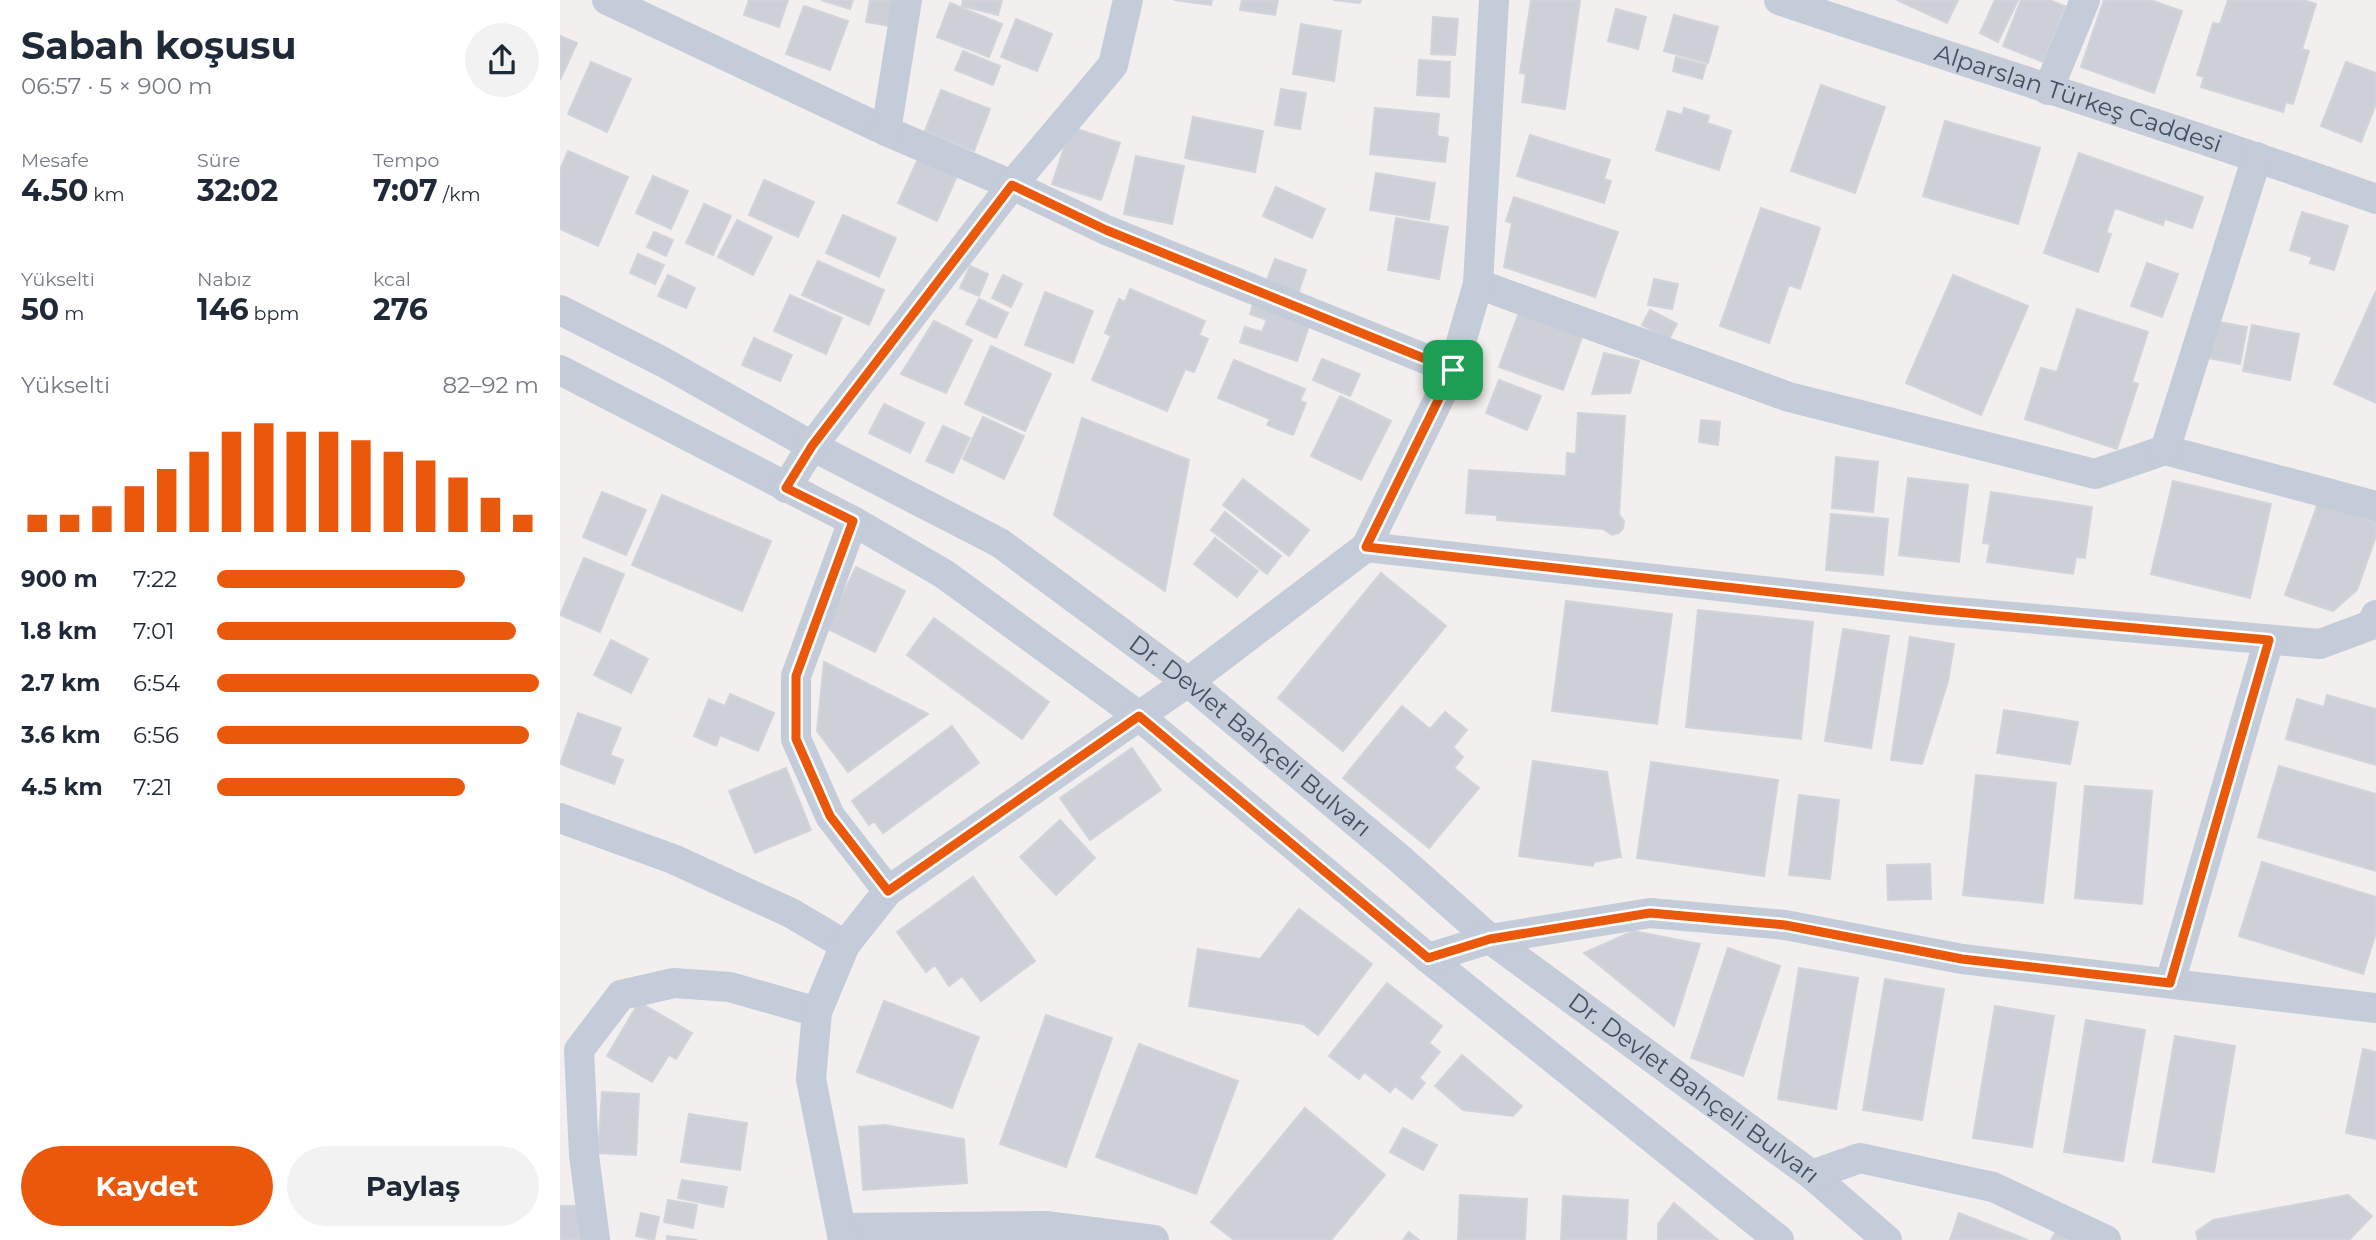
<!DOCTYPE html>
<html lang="tr">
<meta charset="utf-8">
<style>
body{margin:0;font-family:Montserrat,sans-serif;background:#f2f2f3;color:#1f2937;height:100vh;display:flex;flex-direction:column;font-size:26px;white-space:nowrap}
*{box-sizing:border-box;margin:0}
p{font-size:23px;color:#747a83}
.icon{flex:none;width:38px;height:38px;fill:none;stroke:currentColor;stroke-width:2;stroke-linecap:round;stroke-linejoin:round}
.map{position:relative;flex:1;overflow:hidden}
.drawer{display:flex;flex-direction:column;background:#fff;width:560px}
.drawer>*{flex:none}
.pin{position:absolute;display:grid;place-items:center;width:60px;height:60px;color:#fff;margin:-30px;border-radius:14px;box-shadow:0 4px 10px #0006}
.round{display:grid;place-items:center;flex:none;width:74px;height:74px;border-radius:37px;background:#f2f2f3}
.headline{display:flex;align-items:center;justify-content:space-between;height:119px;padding:0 21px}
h1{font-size:38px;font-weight:700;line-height:52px}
.stats{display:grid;grid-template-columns:repeat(3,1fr);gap:10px;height:119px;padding:7px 21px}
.stats div{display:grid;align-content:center}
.stats b{font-size:30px;font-weight:700}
.stats small{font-size:19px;font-weight:400}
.stats p{font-size:19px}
.chart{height:196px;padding:14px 21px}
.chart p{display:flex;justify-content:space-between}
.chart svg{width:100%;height:126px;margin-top:7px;stroke:#ea580c;stroke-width:6}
.primary-button{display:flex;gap:14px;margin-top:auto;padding:14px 21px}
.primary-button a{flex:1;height:80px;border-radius:42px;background:#ea580c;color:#fff;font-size:28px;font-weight:700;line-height:80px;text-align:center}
.primary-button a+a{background:#f2f2f3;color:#1f2937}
ul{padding:0 21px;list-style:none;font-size:23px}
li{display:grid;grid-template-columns:112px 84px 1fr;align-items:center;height:52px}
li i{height:18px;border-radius:9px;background:#ea580c}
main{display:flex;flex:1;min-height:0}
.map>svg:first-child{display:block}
.building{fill:#cdd0d7;stroke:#d2d4db;stroke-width:2}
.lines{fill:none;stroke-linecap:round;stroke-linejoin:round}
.street{stroke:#c3ccd8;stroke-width:30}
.route-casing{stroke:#fff;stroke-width:14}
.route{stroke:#ea580c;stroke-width:9}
.labels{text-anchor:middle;stroke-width:6;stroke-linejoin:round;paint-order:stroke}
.street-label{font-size:24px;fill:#444f5e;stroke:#fff}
</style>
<main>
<section class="drawer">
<div class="headline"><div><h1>Sabah koşusu</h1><p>06:57 · 5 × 900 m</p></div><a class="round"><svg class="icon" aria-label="share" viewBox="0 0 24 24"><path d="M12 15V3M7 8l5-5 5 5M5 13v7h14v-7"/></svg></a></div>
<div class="stats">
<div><p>Mesafe</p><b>4.50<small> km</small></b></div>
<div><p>Süre</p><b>32:02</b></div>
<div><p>Tempo</p><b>7:07<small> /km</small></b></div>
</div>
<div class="stats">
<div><p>Yükselti</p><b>50<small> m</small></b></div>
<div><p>Nabız</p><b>146<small> bpm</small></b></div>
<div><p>kcal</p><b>276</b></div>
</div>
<div class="chart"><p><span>Yükselti</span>82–92 m</p>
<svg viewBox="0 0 160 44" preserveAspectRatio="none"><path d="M5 44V38M15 44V38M25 44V35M35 44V28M45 44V22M55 44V16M65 44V9M75 44V6M85 44V9M95 44V9M105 44V12M115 44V16M125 44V19M135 44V25M145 44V32M155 44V38"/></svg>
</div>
<ul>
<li><b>900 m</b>7:22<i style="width:77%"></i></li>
<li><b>1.8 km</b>7:01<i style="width:93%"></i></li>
<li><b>2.7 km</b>6:54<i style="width:100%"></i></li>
<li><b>3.6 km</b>6:56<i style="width:97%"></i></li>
<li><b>4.5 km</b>7:21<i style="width:77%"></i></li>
</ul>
<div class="primary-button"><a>Kaydet</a><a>Paylaş</a></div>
</section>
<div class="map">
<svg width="1816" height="1240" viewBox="0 0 1816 1240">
<rect width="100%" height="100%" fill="#f2efee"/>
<path class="building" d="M189,0H228L219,27L184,15Z
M261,0H293L290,9Z
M310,0H336L331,26L306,22Z
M403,0H442L438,15L402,6Z
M614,0H652L651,5Z
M682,0H718L715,15L680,10Z
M773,0H801L800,3Z
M971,0H1020L1005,109L962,102L966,74L960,73Z
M1337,0H1398L1387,23Z
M1435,0H1458L1438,42L1420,33Z
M1461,0H1489L1505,6L1483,62L1443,46Z
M1544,0H1590L1622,11L1594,93L1521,67Z
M1668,0H1743L1756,4L1742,49L1749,51L1733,104L1726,102L1723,112L1641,87L1644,77L1637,75L1653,23L1660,24Z
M390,3L442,24L429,57L377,37Z
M244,6L288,21L270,70L226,54Z
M1056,9L1086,17L1078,49L1048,41Z
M1114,15L1158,27L1148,63L1104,51Z
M873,17L898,19L895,55L871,54Z
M456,19L492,34L477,71L441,57Z
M741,24L781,31L774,81L733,74Z
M0,36L17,43L0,80Z
M403,51L440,66L433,85L395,70Z
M1116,57L1146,65L1142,79L1113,71Z
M859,60L890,62L889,97L857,95Z
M31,62L71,79L47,132L8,114Z
M1786,62L1816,73V104L1801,142L1761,126Z
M1261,85L1325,107L1295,193L1231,171Z
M721,89L746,93L740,129L715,125Z
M381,90L430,109L414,151L365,131Z
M815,108L879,114L877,136L888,138L885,162L810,154Z
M1124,108L1149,116L1147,123L1171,131L1159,170L1096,150L1108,111L1122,115Z
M633,117L703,131L695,172L625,158Z
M1385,121L1480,148L1458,224L1363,196Z
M511,127L560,143L541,200L492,184Z
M970,135L1050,160L1044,179L1051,181L1044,203L957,176Z
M8,151L68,177L38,246L0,229V170Z
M1519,153L1643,197L1632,228L1605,219L1603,225L1555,208L1546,233L1551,234L1538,272L1484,253Z
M576,156L624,166L612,224L564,214Z
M358,159L397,176L377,221L338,203Z
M816,173L875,183L869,220L810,210Z
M93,176L128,191L111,229L76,213Z
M204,180L254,202L238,237L189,215Z
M716,187L765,209L752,238L703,216Z
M954,197L1058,232L1035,297L944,267L952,223L946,221Z
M144,204L171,216L153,255L126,243Z
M1201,208L1260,228L1240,289L1229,285L1209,343L1160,326Z
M1742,212L1788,226L1774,270L1750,263L1752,257L1730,250Z
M283,215L336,238L319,277L266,253Z
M836,218L888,227L879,279L828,270Z
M177,220L212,237L193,275L158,257Z
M94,232L113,240L106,256L87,247Z
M78,254L104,265L95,284L70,273Z
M715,259L746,270L737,297L705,285Z
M258,261L324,290L309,325L242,295Z
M1587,263L1618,274L1602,317L1571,306Z
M410,266L428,274L419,296L400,288Z
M108,275L135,288L126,308L98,296Z
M443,275L462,284L451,307L432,298Z
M1393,275L1468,306L1421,415L1346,383Z
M1094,279L1118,284L1112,309L1088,305Z
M570,289L645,321L639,335L648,339L634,372L625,369L607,411L532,380L551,336L545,333L559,299L565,302Z
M1816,291V403L1774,384Z
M485,292L533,311L513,363L465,345Z
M230,295L282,318L266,354L214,331Z
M419,299L448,313L436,338L406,324Z
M693,304L750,323L737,361L680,342L685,327L702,332L707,320L690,314Z
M961,307L1025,329L1003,390L939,367Z
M1517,309L1588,332L1572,382L1578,384L1557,449L1465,419L1481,368L1497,372Z
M1090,310L1117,324L1109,339L1082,325Z
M374,321L412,340L386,393L341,374Z
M1654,321L1687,327L1680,364L1648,358Z
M1692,325L1739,334L1730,380L1683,371Z
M194,338L232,355L220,381L182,365Z
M431,346L491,374L465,431L405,404Z
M1044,353L1079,361L1070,393L1032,394Z
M762,359L800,374L790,396L753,380Z
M674,360L745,389L740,401L746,403L733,435L707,425L710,419L658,398Z
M939,380L981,396L967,430L926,413Z
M780,396L831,421L801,480L751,456Z
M324,404L364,423L350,453L309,433Z
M1018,413L1065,416L1059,514L1064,521L1063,528L1059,533L1052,535L1043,529L937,520V515L906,513L909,470L1006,476L1007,453L1016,454Z
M423,417L464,436L444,479L403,459Z
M522,418L629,460L605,591L494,515Z
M1141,420L1160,422L1158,445L1139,442Z
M383,426L410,438L393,473L366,461Z
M1276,457L1318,462L1313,512L1272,508Z
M1348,478L1408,485L1399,562L1339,555Z
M683,479L749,530L729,556L663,505Z
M1613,481L1711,504L1690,598L1591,574Z
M42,492L86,510L66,555L23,537Z
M1431,492L1532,507L1525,558L1516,557L1513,574L1427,562L1430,544L1423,543Z
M102,495L211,541L182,611L72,565Z
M1758,503L1816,522V536L1797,590L1773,611L1725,595Z
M665,512L721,556L707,574L651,530Z
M1271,514L1328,519L1323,575L1266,570Z
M655,538L698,571L677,597L634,564Z
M24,558L64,574L40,632L0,615Z
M296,567L345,591L315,652L266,628Z
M821,573L886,626L783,751L718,698Z
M1006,601L1112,614L1097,724L992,711Z
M1138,610L1253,622L1241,739L1126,727Z
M374,618L489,702L462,739L347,655Z
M1283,629L1329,636L1311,748L1265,741Z
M1350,637L1394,644L1388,681L1362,764L1331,760Z
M51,640L88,659L71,693L34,675Z
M264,662L368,714L288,772L257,731Z
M170,694L214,713L198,751L160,735L156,746L134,736L149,699L165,706Z
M1767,695L1816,709V765L1726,739L1737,699L1764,707Z
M842,706L870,729L885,712L907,730L893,747L903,757L894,768L919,788L869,848L783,778Z
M1444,710L1518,722L1510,764L1437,753Z
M18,713L61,728L50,755L63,760L54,784L0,764Z
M392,726L419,763L323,833L314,821L309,825L292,801Z
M572,748L601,790L530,840L500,798Z
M973,761L1047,772L1061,857L1034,862L1033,866L959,856Z
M1091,762L1218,780L1204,876L1077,858Z
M1719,766L1816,794V871L1698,837Z
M226,768L251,830L195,853L169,791Z
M1416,775L1496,783L1483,903L1403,895Z
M1525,786L1592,791L1582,904L1515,898Z
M1239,795L1279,800L1270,879L1229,875Z
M500,820L535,858L496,895L460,857Z
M1702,862L1816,897V933L1803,974L1679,936Z
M1370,864L1371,899L1328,900L1327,865Z
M413,877L475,961L421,1001L402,976L389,986L375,965L366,972L337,932Z
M739,909L812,964L758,1035L743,1024L629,1006L638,949L700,959Z
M1073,931L1140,944L1114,1026L1024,953Z
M1168,948L1220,966L1183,1076L1131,1058Z
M1239,968L1298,978L1276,1109L1218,1099Z
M1325,979L1384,989L1362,1120L1303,1110Z
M827,983L882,1026L869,1043L880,1052L859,1078L865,1083L852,1099L835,1086L830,1092L804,1072L799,1079L769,1056Z
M324,1001L419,1037L392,1108L297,1072Z
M79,1002L132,1033L116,1059L109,1055L92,1082L47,1056Z
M1435,1006L1494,1016L1472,1147L1413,1138Z
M486,1015L552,1038L506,1167L440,1144Z
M1526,1020L1585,1030L1563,1161L1504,1152Z
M1615,1036L1675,1046L1654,1172L1593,1162Z
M579,1044L678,1081L636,1194L536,1157Z
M1803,1049L1816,1052V1139L1786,1133Z
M902,1055L962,1106L953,1116L903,1110L875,1086Z
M42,1092L79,1094L76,1155L38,1153Z
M745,1108L825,1175L771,1240H674L651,1222Z
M129,1114L187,1123L180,1170L121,1162Z
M324,1125L404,1139L407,1183L303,1190L299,1127Z
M843,1128L877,1145L863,1170L830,1152Z
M122,1180L167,1187L163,1207L118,1198Z
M900,1195L967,1199L965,1240H898Z
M1788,1195L1812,1216L1789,1240H1638L1636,1232L1653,1220Z
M1003,1196L1068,1200L1066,1240H1001Z
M108,1200L137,1205L133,1228L104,1222Z
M1114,1203L1158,1240H1098V1224Z
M0,1206H19V1240H0Z
M81,1213L99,1217L94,1240L76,1236Z
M1399,1213L1468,1240H1390Z
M1497,1230L1513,1240H1491Z
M849,1232L859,1240H843Z
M107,1236L137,1240H107Z"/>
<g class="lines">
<g class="street">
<path d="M47,0L326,131L452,185L546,230L893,370"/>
<path id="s1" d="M1219,0C1417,67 1618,128 1816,199"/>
<path d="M1488,90L1525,0"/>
<path d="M326,131L347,0"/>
<path d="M918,284L1229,397L1535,474L1605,450L1816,506"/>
<path id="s2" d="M0,310L103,362L252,446L440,543L628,682L840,859L930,939L1252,1175L1327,1240"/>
<path d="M0,370L293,521L384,574L579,716L868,958L1219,1240"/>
<path d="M1605,450L1697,157"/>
<path d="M226,488L252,446L452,185L553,65L568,0"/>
<path d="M293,521L236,676V739L270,816L328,891"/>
<path d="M806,547L1374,610L1760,644L1811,625L1816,615"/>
<path d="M0,818L113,859L231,913L285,945"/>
<path d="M868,958L930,939L1090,913L1225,925L1402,959L1816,1008"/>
<path d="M1610,983L1709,640"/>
<path d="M1252,1175L1300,1158L1433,1187L1546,1240"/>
<path d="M282,1228L486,1226L594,1240"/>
<path d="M35,1240L24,1155L19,1050L61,995L114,983L170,987L257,1012"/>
<path d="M283,1240L251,1079L257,1012L285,945L328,891L628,682L806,547L893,370L918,284L934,0"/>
</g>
</g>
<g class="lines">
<defs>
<path id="route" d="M452,185L546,230L893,370L806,547L1374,610L1709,640L1610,983L1402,959L1225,925L1090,913L930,939L868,958L579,716L328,891L270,816L236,739V676L293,521L226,488L252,446Z"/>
</defs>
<use href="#route" class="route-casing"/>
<use href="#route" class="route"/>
</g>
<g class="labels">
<g class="street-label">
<text dy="8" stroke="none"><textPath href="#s1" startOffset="315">Alparslan Türkeş Caddesi</textPath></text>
<text dy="8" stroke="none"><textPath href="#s2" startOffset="814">Dr. Devlet Bahçeli Bulvarı</textPath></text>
<text dy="8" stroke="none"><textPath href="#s2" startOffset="1381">Dr. Devlet Bahçeli Bulvarı</textPath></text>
</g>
</g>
</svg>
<div class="pin" style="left:893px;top:370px;background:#1e9e55"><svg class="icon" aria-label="arrive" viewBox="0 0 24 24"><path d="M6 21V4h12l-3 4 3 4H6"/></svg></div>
</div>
</main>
